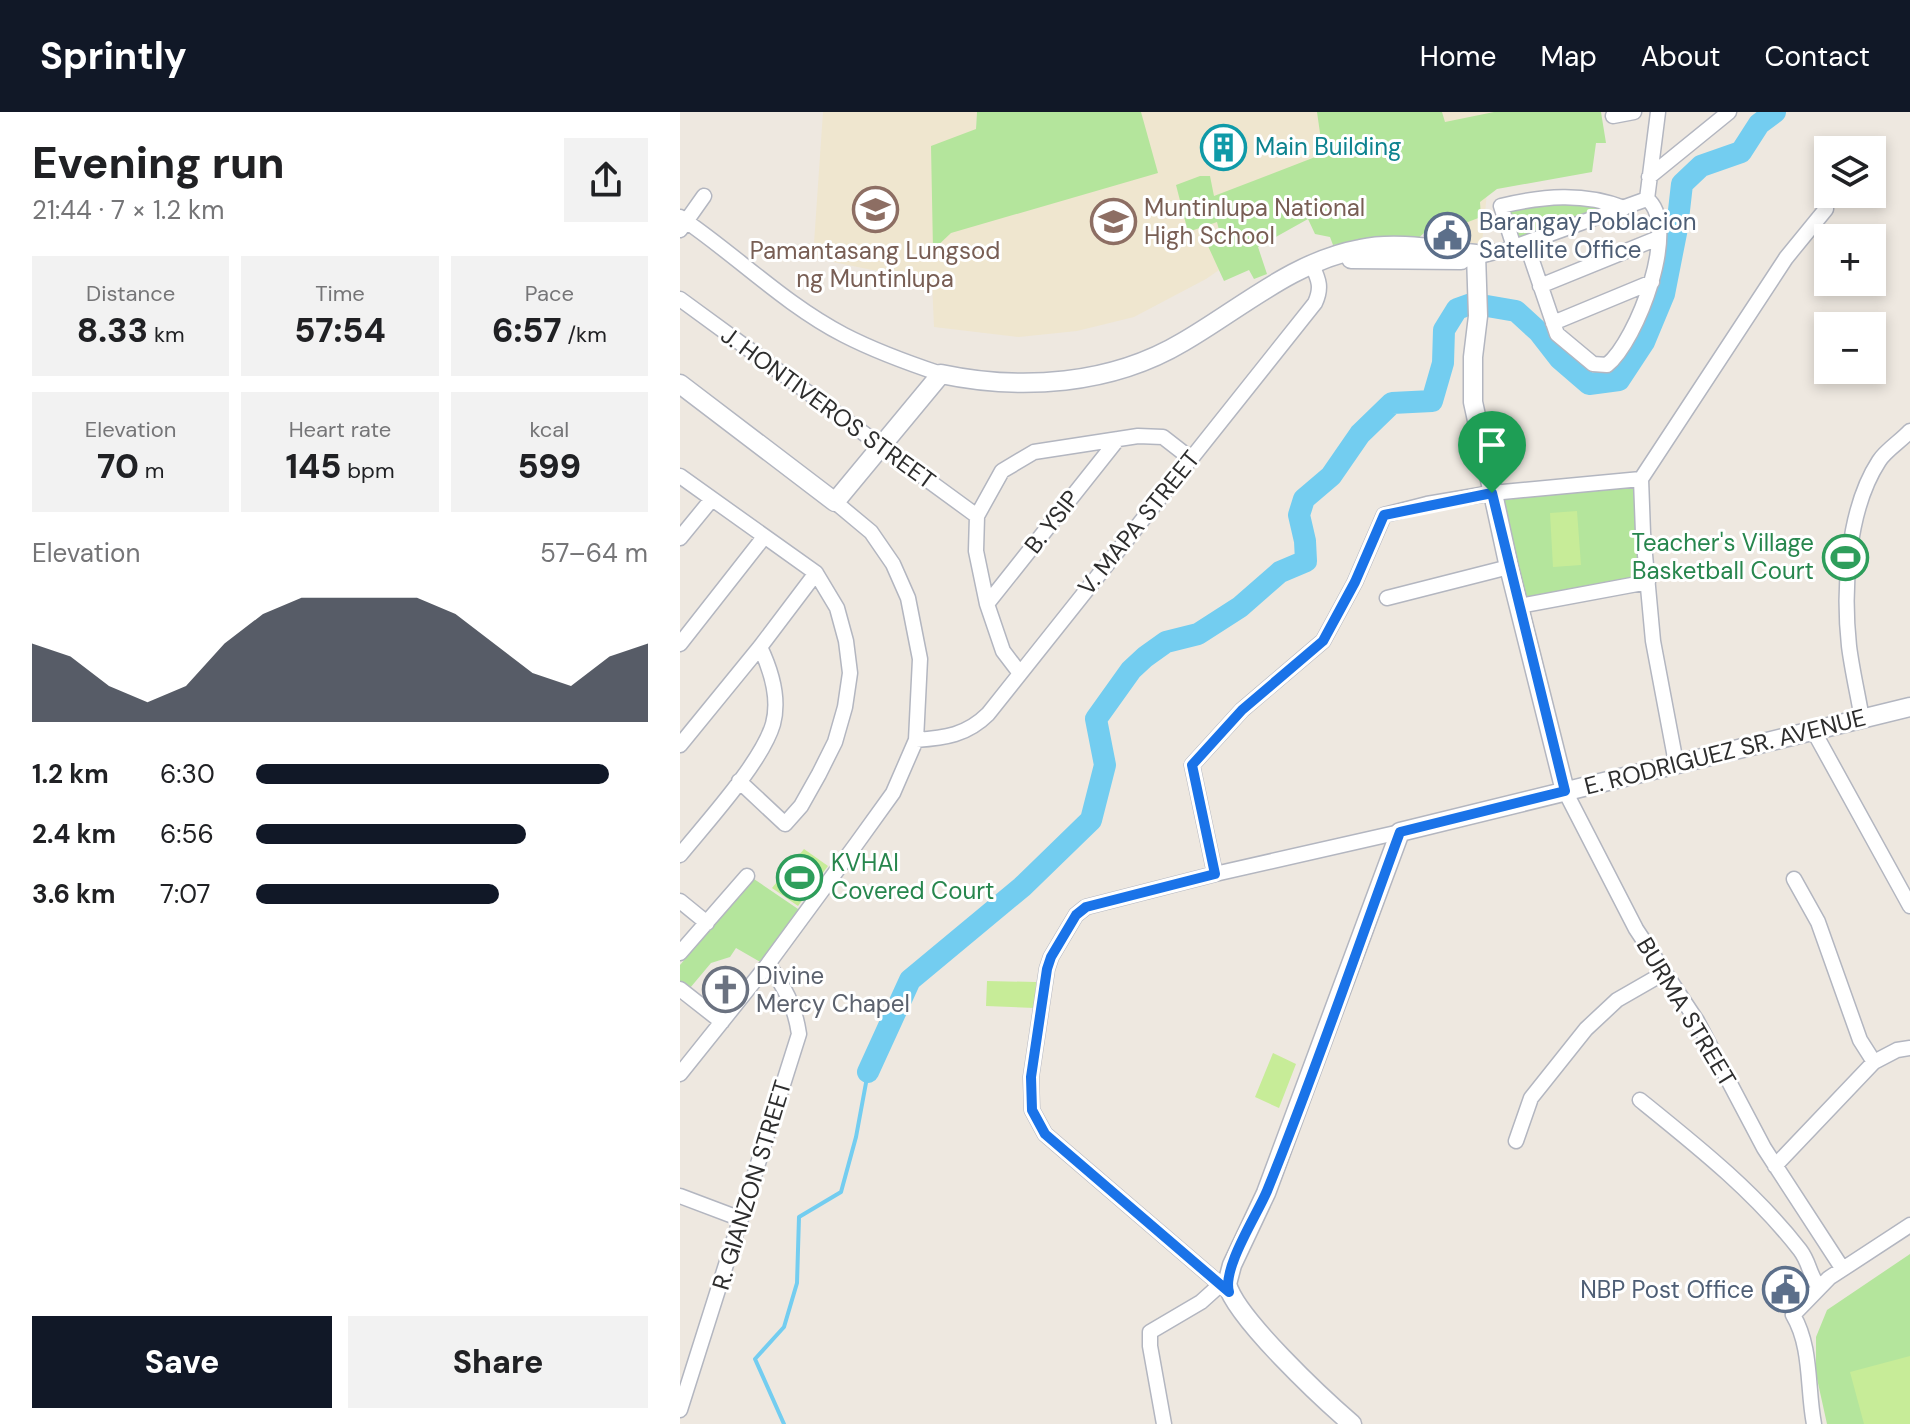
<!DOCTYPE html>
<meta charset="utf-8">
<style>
body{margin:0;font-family:"DM Sans",sans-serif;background:#f2f2f2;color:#202124;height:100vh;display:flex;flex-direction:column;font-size:30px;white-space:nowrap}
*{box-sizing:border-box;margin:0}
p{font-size:26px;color:#757577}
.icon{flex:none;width:44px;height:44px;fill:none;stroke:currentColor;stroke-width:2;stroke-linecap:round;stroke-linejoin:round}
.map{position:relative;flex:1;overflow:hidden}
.panel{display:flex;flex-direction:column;background:#fff;width:680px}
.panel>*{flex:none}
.controls{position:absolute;left:1134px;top:24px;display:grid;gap:16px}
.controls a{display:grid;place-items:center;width:72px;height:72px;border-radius:0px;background:#fff;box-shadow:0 4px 12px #0003;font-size:40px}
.pin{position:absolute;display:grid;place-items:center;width:68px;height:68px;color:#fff;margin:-82px -34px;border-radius:50% 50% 50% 0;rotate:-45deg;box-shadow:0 0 8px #0007}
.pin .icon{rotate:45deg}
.round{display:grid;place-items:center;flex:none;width:84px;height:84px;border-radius:0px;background:#f2f2f2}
.headline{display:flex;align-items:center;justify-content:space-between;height:136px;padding:0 32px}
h1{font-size:44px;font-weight:800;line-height:60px}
.metrics{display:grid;grid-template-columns:repeat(3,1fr);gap:12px;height:136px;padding:8px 32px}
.metrics div{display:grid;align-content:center;border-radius:0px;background:#f2f2f2;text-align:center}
.metrics b{font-size:34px;font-weight:800}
.metrics small{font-size:22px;font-weight:400}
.metrics p{font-size:22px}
.chart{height:224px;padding:16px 32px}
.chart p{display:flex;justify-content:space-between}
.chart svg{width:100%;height:144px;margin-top:8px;fill:#111827;opacity:.7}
.action{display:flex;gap:16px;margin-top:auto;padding:16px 32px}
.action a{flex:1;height:92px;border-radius:0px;background:#111827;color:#fff;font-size:32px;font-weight:800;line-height:92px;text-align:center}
.action a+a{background:#f2f2f2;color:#202124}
ul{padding:0 32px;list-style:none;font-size:26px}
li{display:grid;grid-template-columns:128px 96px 1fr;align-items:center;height:60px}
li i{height:20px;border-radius:10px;background:#111827}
header{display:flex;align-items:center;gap:48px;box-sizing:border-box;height:112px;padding:0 40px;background:#111827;color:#fff}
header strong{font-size:38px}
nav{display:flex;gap:44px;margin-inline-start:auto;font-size:28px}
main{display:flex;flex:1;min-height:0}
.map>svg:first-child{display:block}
.education{fill:#efe6cf}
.green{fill:#b4e59c}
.pitch{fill:#c7ec98}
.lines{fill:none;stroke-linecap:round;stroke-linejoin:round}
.stream{stroke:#73cdf0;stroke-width:4}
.river{stroke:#73cdf0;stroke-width:22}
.street-casing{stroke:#b3b6c0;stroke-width:17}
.secondary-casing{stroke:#b3b6c0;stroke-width:21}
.street{stroke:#fff;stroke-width:14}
.secondary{stroke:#fff;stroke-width:18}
.route-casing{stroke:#fff;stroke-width:16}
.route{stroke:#1a73e8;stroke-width:10}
.labels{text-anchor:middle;stroke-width:6;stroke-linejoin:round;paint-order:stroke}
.culture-label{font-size:24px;fill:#0d838f;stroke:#fff;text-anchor:start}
.education-label{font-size:24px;fill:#785e54;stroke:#fff;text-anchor:start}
.service-label{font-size:24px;fill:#4e5e75;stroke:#fff;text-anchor:start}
.street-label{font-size:24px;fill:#2d2d2d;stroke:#fff}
.leisure-label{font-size:24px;fill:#27864d;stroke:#fff;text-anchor:end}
.worship-label{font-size:24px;fill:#5b616d;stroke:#fff;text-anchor:start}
</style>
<header>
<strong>Sprintly</strong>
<nav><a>Home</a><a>Map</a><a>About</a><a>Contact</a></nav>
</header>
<main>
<section class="panel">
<div class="headline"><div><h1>Evening run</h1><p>21:44 · 7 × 1.2 km</p></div><a class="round"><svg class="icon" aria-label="share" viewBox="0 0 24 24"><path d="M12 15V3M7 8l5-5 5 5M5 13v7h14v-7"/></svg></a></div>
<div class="metrics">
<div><p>Distance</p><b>8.33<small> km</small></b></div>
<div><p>Time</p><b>57:54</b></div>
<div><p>Pace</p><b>6:57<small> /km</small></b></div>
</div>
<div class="metrics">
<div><p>Elevation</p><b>70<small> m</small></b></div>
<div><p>Heart rate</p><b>145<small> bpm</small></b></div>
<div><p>kcal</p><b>599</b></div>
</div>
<div class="chart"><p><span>Elevation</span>57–64 m</p>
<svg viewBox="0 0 160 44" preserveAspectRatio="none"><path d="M0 44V20L10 24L20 33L30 38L40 33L50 20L60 11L70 6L80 6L90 6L100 6L110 11L120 20L130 29L140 33L150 24L160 20V44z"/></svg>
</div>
<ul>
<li><b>1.2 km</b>6:30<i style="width:90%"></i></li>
<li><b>2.4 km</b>6:56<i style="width:69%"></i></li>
<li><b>3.6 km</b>7:07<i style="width:62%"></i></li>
</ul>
<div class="action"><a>Save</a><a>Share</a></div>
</section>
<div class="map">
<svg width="1230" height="1312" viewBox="0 0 1230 1312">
<rect width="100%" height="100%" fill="#eee8e0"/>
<path class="education" d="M143,0H297L296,16L355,0H916L808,70L802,131L786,132L774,75L637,96L587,125L526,167L454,205L397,219L339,225L254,215L252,170L133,146Z"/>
<path class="green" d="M297,0H461L478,61L271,121L253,138L251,34L296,17Z
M637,0H762L765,10L814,0H921L926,31H916L912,60L817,77L800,90L801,105L780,113H753L734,130L683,128L653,133L650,125L635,122L628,107L578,135L587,162L574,167L569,158L544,169L528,134L541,126L537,110L508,120L496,73L520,64H530L534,84L643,42Z
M872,92L906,93L925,97L839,127L830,98Z
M954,372L960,467L841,486L817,389Z
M74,767L121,799L82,851L56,836L50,845L31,851L10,876L0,869V853Z
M1230,1142V1312H1147L1136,1262V1225L1147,1198Z"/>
<path class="pitch" d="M897,399L901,453L873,455L870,401Z
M124,737L148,754L118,794L92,776Z
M307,869L356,870L355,896L306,894Z
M593,941L616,952L599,996L575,985Z
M1230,1244V1312H1184L1170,1260Z"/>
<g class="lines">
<path class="stream" d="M104,1312L75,1247L104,1215L117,1171L119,1105L161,1080L176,1025L188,960"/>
<path class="river" d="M807,194L836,199L859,220L880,247L909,272L939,268L964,230L984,182L997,116L1002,72L1021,54L1061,40L1079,12L1095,0
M188,960L230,868L342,775L411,708L425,653L416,607L451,558L465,545L486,530L518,522L560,495L600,460L626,449L625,429L619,403L624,387L651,364L680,322L712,291L752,289L763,251L764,218L777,197L791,192"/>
<defs>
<path id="street" d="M933,4L954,0
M969,65L1049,0
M967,87L978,0
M0,105C55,142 104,192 164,223C195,239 228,251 261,262
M0,118L24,84
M846,131L877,222L913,252L927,253C957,229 1001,113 967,87
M834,135L821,94C863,84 903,80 944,96
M796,145L834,135L967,87
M860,174L978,126
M0,187L297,404
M873,211L972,170
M0,364L136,461L157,496L166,529L170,561L165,595L155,630L139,662L121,694L105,712L59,669
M0,426L32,387
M707,486L829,455
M307,492L438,327
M839,494L968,470
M0,532L84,425
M339,560L323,539L307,492L296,439L297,404L322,359L354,340L458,324L483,325L510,346
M1182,607C1178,583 1172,558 1169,534C1163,478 1167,398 1199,349C1206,338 1221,329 1230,319
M1133,618L1230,794
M236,628C265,626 287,623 308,602L635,191C642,176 639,168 632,153
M0,633L80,535L136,461
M996,651L973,529L963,421L961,367L1106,146L1146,97
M885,679L956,817L1017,909L1084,1036L1162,1156
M0,743C26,711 82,650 93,612C100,586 91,558 80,535
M535,762L512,653L562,598L643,529L675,470L704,403L747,392L812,381L961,367
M1114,767L1138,810L1180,928L1194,950
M0,789L27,811
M0,841L67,764
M0,877L42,910
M0,962L88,852L177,731L213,681L236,628L240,547L228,486L213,452L191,420L155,390
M960,988C1017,1034 1075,1080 1120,1138C1130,1151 1129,1163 1139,1175
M836,1029L851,986L906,917L937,888L984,861
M1095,1054L1194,950L1217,938L1230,936
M0,1084L61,1107
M549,1180L365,1022L352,998L351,965L367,857L371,845L396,803L406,795L535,762L720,720
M0,1298L119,922C115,894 105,876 88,852
M484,1312L470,1234V1220L521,1190L541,1172
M1134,1312C1127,1276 1132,1235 1113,1203L1149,1166L1230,1113"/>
<path id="secondary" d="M671,147L781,148
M0,272L155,390L261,262C341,279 431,273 503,230C560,197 614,149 680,137C718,129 758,138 796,142L798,204L793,245V290L829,455L885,679
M672,1312C643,1287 556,1206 547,1172L552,1153L586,1081L720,720L1230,595"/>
</defs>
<use href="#street" class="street-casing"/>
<use href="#secondary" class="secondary-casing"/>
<use href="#street" class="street"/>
<use href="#secondary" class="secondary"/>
</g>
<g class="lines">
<defs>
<path id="route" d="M812,381L885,679L720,720C676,840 635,961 587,1079C577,1103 542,1156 549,1180L365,1022L352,998L351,965L367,857L371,845L396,803L406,795L535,762L512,653L562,598L643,529L675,470L704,403Z"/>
</defs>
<use href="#route" class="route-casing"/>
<use href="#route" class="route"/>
</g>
<defs>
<symbol id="building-ring" viewBox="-11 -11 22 22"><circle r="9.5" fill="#fff" stroke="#0f9aa8" stroke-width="1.5"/><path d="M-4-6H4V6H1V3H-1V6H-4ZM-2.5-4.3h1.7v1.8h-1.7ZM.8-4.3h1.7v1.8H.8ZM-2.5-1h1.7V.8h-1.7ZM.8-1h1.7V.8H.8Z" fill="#0f9aa8"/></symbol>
<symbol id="school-ring" viewBox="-11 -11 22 22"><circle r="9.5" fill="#fff" stroke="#8d6e63" stroke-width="1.5"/><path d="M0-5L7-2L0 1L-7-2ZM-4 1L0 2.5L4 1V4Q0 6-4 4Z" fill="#8d6e63"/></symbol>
<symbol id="civic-ring" viewBox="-11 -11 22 22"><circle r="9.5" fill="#fff" stroke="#5c6f8a" stroke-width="1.5"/><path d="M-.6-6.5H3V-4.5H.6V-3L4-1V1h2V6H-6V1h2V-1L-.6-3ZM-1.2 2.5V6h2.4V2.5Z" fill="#5c6f8a"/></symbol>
<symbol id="stadium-ring" viewBox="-11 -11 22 22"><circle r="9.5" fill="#fff" stroke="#2e9e5b" stroke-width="1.5"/><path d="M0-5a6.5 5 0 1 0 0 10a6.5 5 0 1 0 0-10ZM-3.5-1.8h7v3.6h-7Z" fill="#2e9e5b"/></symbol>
<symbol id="church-ring" viewBox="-11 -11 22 22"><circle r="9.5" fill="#fff" stroke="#6b7280" stroke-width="1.5"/><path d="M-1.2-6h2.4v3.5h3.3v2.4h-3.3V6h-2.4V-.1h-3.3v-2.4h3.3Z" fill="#6b7280"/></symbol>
</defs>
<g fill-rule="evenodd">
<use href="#building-ring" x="518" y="10" width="51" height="51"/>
<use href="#school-ring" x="170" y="72" width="51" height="51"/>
<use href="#school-ring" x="408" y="84" width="51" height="51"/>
<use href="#civic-ring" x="742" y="98" width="51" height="51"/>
<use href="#stadium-ring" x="1140" y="420" width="51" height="51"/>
<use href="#stadium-ring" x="94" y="740" width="51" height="51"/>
<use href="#church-ring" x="20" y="852" width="51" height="51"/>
<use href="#civic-ring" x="1080" y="1152" width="51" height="51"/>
</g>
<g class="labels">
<g class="culture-label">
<text x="575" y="43">Main Building</text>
</g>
<g class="education-label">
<text x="464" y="104">Muntinlupa National<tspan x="464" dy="28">High School</tspan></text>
<text x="195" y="147" text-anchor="middle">Pamantasang Lungsod<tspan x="195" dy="28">ng Muntinlupa</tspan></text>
</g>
<g class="service-label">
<text x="799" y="118">Barangay Poblacion<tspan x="799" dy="28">Satellite Office</tspan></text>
<text x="1074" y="1186" text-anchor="end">NBP Post Office</text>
</g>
<g class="street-label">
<text transform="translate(148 296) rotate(36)" y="8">J. HONTIVEROS STREET</text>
<text transform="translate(372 410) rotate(-52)" y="8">B. YSIP</text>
<text transform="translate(459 411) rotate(-51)" y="8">V. MAPA STREET</text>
<text transform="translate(1045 640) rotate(-14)" y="8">E. RODRIGUEZ SR. AVENUE</text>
<text transform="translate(1006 900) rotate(59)" y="8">BURMA STREET</text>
<text transform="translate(72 1073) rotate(-73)" y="8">R. GIANZON STREET</text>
</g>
<g class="leisure-label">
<text x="1134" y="439">Teacher's Village<tspan x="1134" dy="28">Basketball Court</tspan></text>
<text x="151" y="759" text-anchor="start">KVHAI<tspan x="151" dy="28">Covered Court</tspan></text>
</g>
<g class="worship-label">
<text x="76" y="872">Divine<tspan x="76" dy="28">Mercy Chapel</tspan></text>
</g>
</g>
</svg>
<div class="controls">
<a><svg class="icon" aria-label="layers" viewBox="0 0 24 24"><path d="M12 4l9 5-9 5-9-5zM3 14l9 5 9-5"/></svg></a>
<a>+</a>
<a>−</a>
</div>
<div class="pin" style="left:812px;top:381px;background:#1e9e55"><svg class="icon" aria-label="arrive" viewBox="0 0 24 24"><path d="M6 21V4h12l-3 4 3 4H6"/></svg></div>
</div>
</main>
